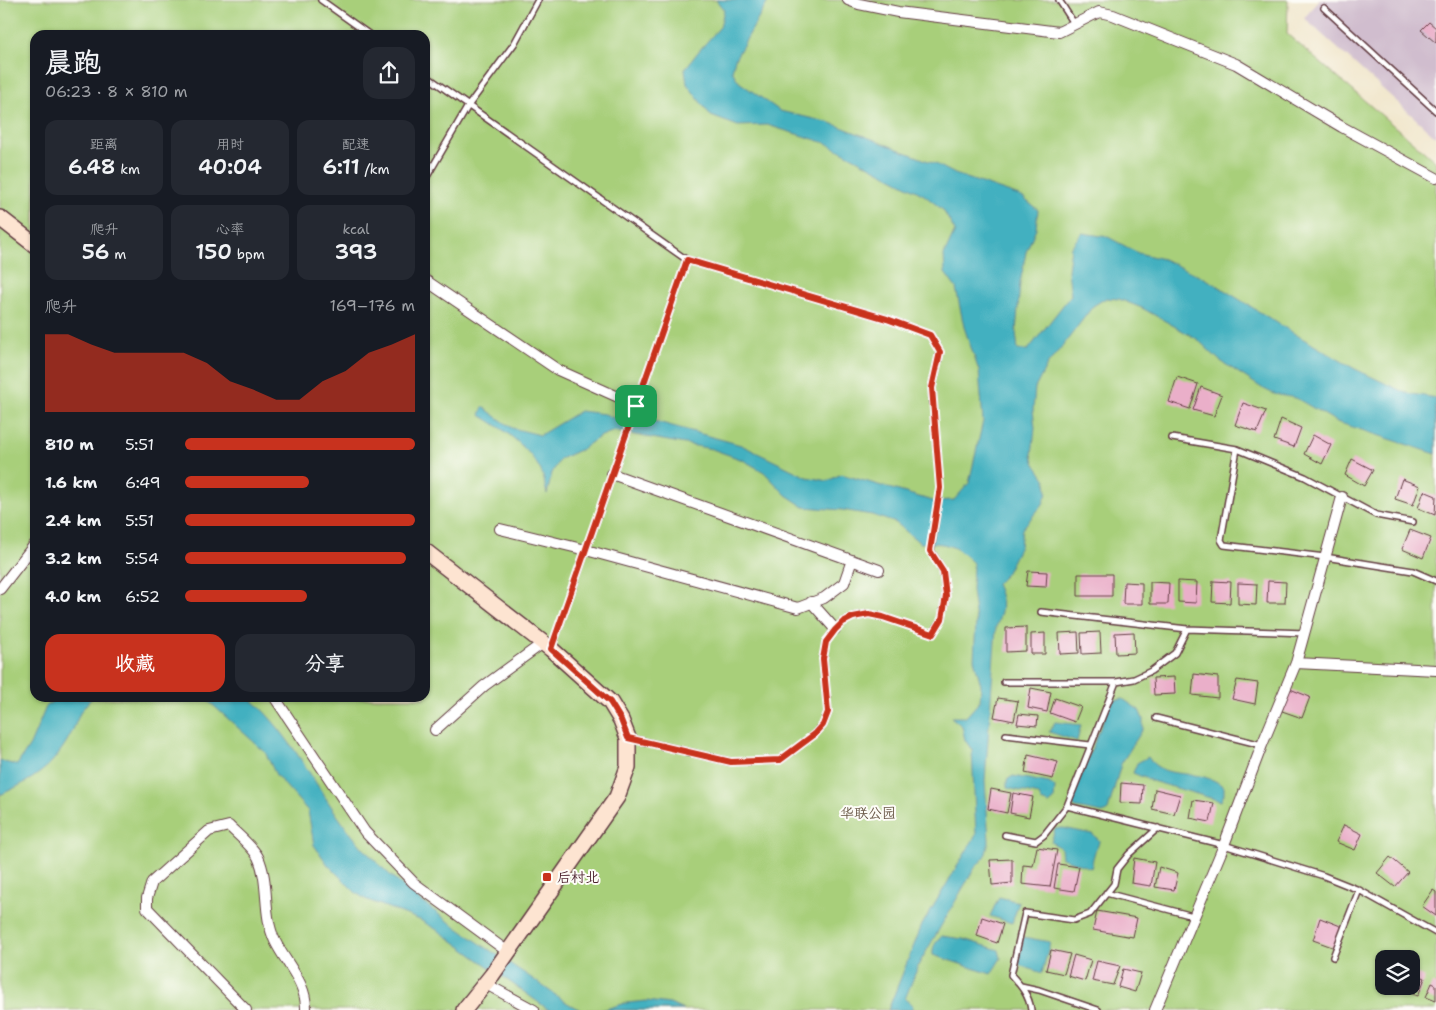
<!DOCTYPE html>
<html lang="zh">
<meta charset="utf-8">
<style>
body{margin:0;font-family:"Shantell Sans","LXGW WenKai TC",sans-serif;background:#242831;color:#f1f3f6;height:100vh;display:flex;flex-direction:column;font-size:19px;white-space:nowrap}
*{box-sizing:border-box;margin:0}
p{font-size:16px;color:#9ea1a6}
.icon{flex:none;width:28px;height:28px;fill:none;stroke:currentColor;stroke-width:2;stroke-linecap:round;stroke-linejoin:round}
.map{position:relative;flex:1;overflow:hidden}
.details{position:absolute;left:30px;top:30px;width:400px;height:672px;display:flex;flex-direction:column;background:#171b24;border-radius:15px;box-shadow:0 1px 4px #0004}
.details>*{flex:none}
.buttons{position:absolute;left:1375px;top:950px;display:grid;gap:10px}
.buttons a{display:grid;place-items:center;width:45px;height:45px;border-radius:10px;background:#171b24;box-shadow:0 1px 4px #0004;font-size:25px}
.pin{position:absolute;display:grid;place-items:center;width:42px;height:42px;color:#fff;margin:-21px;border-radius:10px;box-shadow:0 2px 8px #0006}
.round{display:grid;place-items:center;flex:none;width:52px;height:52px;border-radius:15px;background:#242831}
.overview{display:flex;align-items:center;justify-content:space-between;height:85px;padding:0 15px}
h1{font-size:28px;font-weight:600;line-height:38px}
.metrics{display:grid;grid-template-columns:repeat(3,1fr);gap:8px;height:85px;padding:5px 15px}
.metrics div{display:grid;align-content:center;border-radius:12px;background:#242831;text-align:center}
.metrics b{font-size:21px;font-weight:600}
.metrics small{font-size:14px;font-weight:400}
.metrics p{font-size:14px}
.chart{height:140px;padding:10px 15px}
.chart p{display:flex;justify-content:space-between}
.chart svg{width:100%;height:90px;margin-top:5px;fill:#c8321e;opacity:.7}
.cta{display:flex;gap:10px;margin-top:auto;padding:10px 15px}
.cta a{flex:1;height:58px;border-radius:15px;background:#c8321e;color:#fff;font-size:20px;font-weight:600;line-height:58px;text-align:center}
.cta a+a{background:#242831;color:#f1f3f6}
ul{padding:0 15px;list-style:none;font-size:16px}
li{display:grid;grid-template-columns:80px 60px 1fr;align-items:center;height:38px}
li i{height:12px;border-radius:6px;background:#c8321e}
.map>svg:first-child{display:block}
.industrial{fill:#d0bdce}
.green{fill:#a8cf7a;stroke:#797752;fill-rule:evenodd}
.water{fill:#43b0c0;stroke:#466876}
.building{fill:#eaafc9}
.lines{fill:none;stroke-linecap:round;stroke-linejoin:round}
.lane-casing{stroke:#633d43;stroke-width:8}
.street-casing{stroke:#633d43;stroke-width:12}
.secondary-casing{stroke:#633d43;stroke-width:18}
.lane{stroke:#fff;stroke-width:5}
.street{stroke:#fff;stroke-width:10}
.secondary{stroke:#fde4d1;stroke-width:15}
.route-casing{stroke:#fff;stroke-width:10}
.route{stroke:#c8321e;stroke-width:6}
.poi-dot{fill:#c8321e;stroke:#fdfcf7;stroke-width:2}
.labels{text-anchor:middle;stroke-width:4;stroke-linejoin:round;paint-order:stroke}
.park-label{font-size:14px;fill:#665443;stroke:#fdfcf7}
.poi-label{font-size:14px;fill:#4a1f2b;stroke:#fdfcf7;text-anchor:start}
</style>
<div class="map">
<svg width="1436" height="1010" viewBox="0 0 1436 1010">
<rect width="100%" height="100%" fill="#fdfcf7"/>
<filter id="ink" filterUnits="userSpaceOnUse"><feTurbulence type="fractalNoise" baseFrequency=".02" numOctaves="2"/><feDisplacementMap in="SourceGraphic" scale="10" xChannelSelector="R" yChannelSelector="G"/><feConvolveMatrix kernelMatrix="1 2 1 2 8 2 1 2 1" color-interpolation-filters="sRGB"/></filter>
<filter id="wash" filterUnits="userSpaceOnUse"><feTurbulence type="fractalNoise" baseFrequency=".0096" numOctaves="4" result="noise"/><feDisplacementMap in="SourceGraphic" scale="20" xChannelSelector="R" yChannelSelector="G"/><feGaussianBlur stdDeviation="1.12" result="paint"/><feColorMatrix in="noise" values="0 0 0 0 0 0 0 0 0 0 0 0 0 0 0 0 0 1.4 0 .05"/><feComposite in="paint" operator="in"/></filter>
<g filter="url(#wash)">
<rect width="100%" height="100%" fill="#f0e5c9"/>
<path class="industrial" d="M1320,0H1436V137L1304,18Z"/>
<path class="green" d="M0,0H1288L1287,34L1436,162V1010H0ZM35,35H425V698H35ZM1384,959H1411V986H1384Z"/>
<path class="water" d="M716,0H769L735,59L732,71L739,82L780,111L831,123L936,164L955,174L1022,197L1038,210L1036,228L1026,252L1020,283L1016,332L1018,350H1028L1071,295L1068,271L1071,247L1082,233L1108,237L1138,253L1163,259L1208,280L1300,337L1355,369L1406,393L1436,398V454L1337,422L1296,398L1274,394L1262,388L1219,360L1197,339L1142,308L1119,299L1106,298L1093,306L1068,339L1047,365L1035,388L1033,410L1035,428L1032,455L1035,464L1046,480L1047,493L1043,504L1022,529L1020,546L1006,574L996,584C1004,602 1003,609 996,627L985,781L989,841L985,857L974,869L919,964L905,999L913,1006L911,1010H888L922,925L976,835L972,750L965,740L962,726L951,717H966L980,701L981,685L974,659L976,621L972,590L973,563C954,544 947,543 920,543L896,523L872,515L842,510L804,507L786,495L764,472L743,460L712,449L614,431L599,437L582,449L560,459L552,473L547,494C545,487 544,477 541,471C529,447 502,428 480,415L483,407L512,428L540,435L580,411L605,414L625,423L643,420L658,422L741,445L807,477L828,481L841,474L933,501L954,500L969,483L983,421L979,371L964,327L956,288L945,273L944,255L955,231L943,210L924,195L826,143L767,125L738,126L711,116L687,84L685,69L698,52L720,27L724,10Z
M56,698H92C88,702 83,708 80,713C77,719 75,726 72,732C53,768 36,778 0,795V761L17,765L30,745L46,707Z
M205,698H250C294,737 316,790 352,835C395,889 469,936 527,975C541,984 567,1005 581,1010H549L439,931L420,920L365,899L355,892L328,865L314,845L308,811L276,775L265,752Z
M1123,699L1139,710L1143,719V729L1121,764L1108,810L1103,813L1076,808L1070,803L1109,706L1115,700Z
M1055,722L1081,725L1077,741L1049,732Z
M1148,757C1162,779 1188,770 1210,779C1215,780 1220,784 1224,787V794L1221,801L1152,781L1133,773L1137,763Z
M1013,776L1049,783L1055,787L1054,800L1049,804L1041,801L1039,795L1007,788V780Z
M1063,828L1092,834L1099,840C1099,847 1095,849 1094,855C1092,860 1093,863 1091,868L1062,858L1061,848L1051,842L1055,829Z
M999,897L1019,902L1012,923L990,916Z
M942,936L963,939L999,950L1001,958L991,974L933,955C932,946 936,942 942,936Z
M1023,937L1050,942L1042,973L1019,965Z
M647,1001L670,1004L683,1010H602L626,1003Z"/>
<g id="blocks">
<path class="building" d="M1429,22L1436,28V43L1421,30Z
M1177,377L1198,384L1190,409L1169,402Z
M1201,387L1222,395L1214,416L1193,410Z
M1243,403L1266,411L1257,432L1235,425Z
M1281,419L1301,428L1294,447L1274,440Z
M1313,435L1331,445L1322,464L1304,454Z
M1352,459L1373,470L1364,486L1345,475Z
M1402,479L1420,486L1413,505L1395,499Z
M1424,491L1436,496L1435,515L1418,508Z
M1410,530L1431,538L1423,558L1402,549Z
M1028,571L1047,572L1046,587L1026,586Z
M1078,574H1112V596H1078Z
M1178,581L1197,582L1196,603L1178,602Z
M1213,581L1231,582L1230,603L1212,602Z
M1268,581L1286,582L1285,603H1267Z
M1124,582L1142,583V604H1123Z
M1150,582L1169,583L1168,604H1150Z
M1238,583L1257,584L1256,605L1238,604Z
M1026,627V651L1006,652V628Z
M1078,632L1079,653L1060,654L1059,633Z
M1100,632L1101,653L1082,654L1081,633Z
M1134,632L1135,653L1116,654L1115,633Z
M1045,633V654H1031V634Z
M1194,674L1218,677V698L1192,695Z
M1174,677L1175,694L1154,695L1153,678Z
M1237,680L1258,683L1255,704L1232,699Z
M1031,688L1051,692L1047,712L1028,708Z
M1290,689L1310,697L1302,718L1282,711Z
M998,698L1018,701L1014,721L994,717Z
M1055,698L1081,707L1075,722L1050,713Z
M1019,714L1038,716L1037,726L1017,724Z
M1028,755L1058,762L1053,779L1025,773Z
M1121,783L1143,785L1142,804L1120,803Z
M991,789L1011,793L1007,813L988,809Z
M1155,789L1180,795L1174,814L1152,809Z
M1013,793L1033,797L1029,817L1010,813Z
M1193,800L1214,803L1210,822L1190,818Z
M1344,825L1362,834L1355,850L1336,842Z
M1037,847L1057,850L1050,887L1022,884L1023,865L1033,866Z
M1390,857L1408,872L1395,887L1377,873Z
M1134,858L1155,862L1151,886L1131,883Z
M1012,859V883L992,885L990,860Z
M1058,864L1079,867L1074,891L1054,888Z
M1159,867L1178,873L1174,890L1155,887Z
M1433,890L1436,892V916L1422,906Z
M1097,911L1137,918L1133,937L1093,930Z
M982,917L1003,924L997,943L977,936Z
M1320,918L1343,927L1335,948L1313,940Z
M1051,950L1070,954L1064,974L1046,970Z
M1074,955L1091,960L1085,981L1068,976Z
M1097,961L1120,966L1113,985L1092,981Z
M1123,969L1141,973L1135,992L1118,987Z
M1411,972L1425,978L1418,996L1400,989L1401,986H1411Z
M1432,983L1436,985V1001L1426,997Z"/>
</g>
</g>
<g filter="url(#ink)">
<use href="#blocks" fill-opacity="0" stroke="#633d43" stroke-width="1"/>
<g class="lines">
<defs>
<path id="lane" d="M321,0L370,35
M1059,0L1075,25
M1324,8L1436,111
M425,75L687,260L887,319L930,335L940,352L932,389L940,488L931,551L943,571L946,596L942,619L933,634L883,617L869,614L853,617L843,622L835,629L826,642L823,659L828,712L823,725L815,734L780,760L731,762L629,738
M425,180L468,106L514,44L538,0
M1172,438L1237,449L1305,477L1376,515L1413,522
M1237,449L1221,540L1224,545L1325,557L1413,571L1436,581
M1041,612L1187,629L1305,633
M552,647L687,260
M1004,682H1116L1134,679L1151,671L1175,653L1187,629
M1156,718L1262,745
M1006,735L1090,745
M1067,806L1224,845L1324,876L1359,890L1436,933
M1005,835L1036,841L1044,835L1067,806L1116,682
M1106,893L1193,916
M1333,957L1359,890
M1021,986L1039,990L1098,1010
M1031,1010C1029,995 1021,986 1011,975L1025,913L1074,920L1090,914L1114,884L1117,869L1129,854L1158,828"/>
<path id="street" d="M848,0L859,4L898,12L1059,32L1099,12L1113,15L1236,64L1342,127L1436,178
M425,280L558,370L636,405
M612,474L879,570
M500,529L586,550L798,608L824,598L844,583L852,560
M0,589L35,544
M811,602L835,629
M1296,663L1436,670
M275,698L365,832L414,883L508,952
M435,730L484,686L543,643
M486,984L534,1010
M246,1010L147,908V898L152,882L209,831L229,826C237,834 253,847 258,857C270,883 262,914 275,941C286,964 307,983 306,1010
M1155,1010L1224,845L1262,745L1296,663L1342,497"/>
<path id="secondary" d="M0,218L35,245
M425,551L551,649L610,702L621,720L628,738V767L617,797L492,975L464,1010"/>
</defs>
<use href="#lane" class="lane-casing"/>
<use href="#street" class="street-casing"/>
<use href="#secondary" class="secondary-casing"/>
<use href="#lane" class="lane"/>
<use href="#street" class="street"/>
<use href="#secondary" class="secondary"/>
</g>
</g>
<g class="lines" filter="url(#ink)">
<defs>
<path id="route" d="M687,260L887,319L930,335L940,352L932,388L940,488L930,551L943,571L946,596L942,619L933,634L883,617L869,614L853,617L843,622L835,630L826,642L823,659L828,712L823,725L815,734L780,760L731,762L628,738L621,720L610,702L551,649Z"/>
</defs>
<use href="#route" class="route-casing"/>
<use href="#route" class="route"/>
</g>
<rect class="poi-dot" x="542" y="872" width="10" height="10" rx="2.5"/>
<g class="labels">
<g class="park-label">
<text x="868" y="818">华联公园</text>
</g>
<g class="poi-label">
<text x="557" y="882">后村北</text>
</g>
</g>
</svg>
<div class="buttons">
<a><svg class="icon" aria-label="layers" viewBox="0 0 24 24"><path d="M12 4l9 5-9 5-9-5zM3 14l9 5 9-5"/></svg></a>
</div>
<div class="pin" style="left:636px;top:406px;background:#1e9e55"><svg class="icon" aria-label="arrive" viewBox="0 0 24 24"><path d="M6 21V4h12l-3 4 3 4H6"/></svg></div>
<section class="details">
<div class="overview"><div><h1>晨跑</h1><p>06:23 · 8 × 810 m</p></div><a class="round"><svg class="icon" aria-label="share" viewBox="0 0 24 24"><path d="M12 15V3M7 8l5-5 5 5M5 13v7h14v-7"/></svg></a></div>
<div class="metrics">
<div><p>距离</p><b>6.48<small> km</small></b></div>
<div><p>用时</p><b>40:04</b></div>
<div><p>配速</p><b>6:11<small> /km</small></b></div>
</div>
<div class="metrics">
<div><p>爬升</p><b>56<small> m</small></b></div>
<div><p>心率</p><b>150<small> bpm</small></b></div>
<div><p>kcal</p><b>393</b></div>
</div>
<div class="chart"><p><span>爬升</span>169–176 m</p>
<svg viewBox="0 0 160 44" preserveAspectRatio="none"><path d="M0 44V6L10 6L20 11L30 15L40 15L50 15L60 15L70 20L80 29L90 33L100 38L110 38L120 29L130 24L140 15L150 11L160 6V44z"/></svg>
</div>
<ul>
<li><b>810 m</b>5:51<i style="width:100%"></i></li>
<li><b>1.6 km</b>6:49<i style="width:54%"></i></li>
<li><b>2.4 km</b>5:51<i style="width:100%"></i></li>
<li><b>3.2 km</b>5:54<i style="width:96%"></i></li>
<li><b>4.0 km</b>6:52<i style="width:53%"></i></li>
</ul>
<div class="cta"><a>收藏</a><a>分享</a></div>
</section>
</div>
